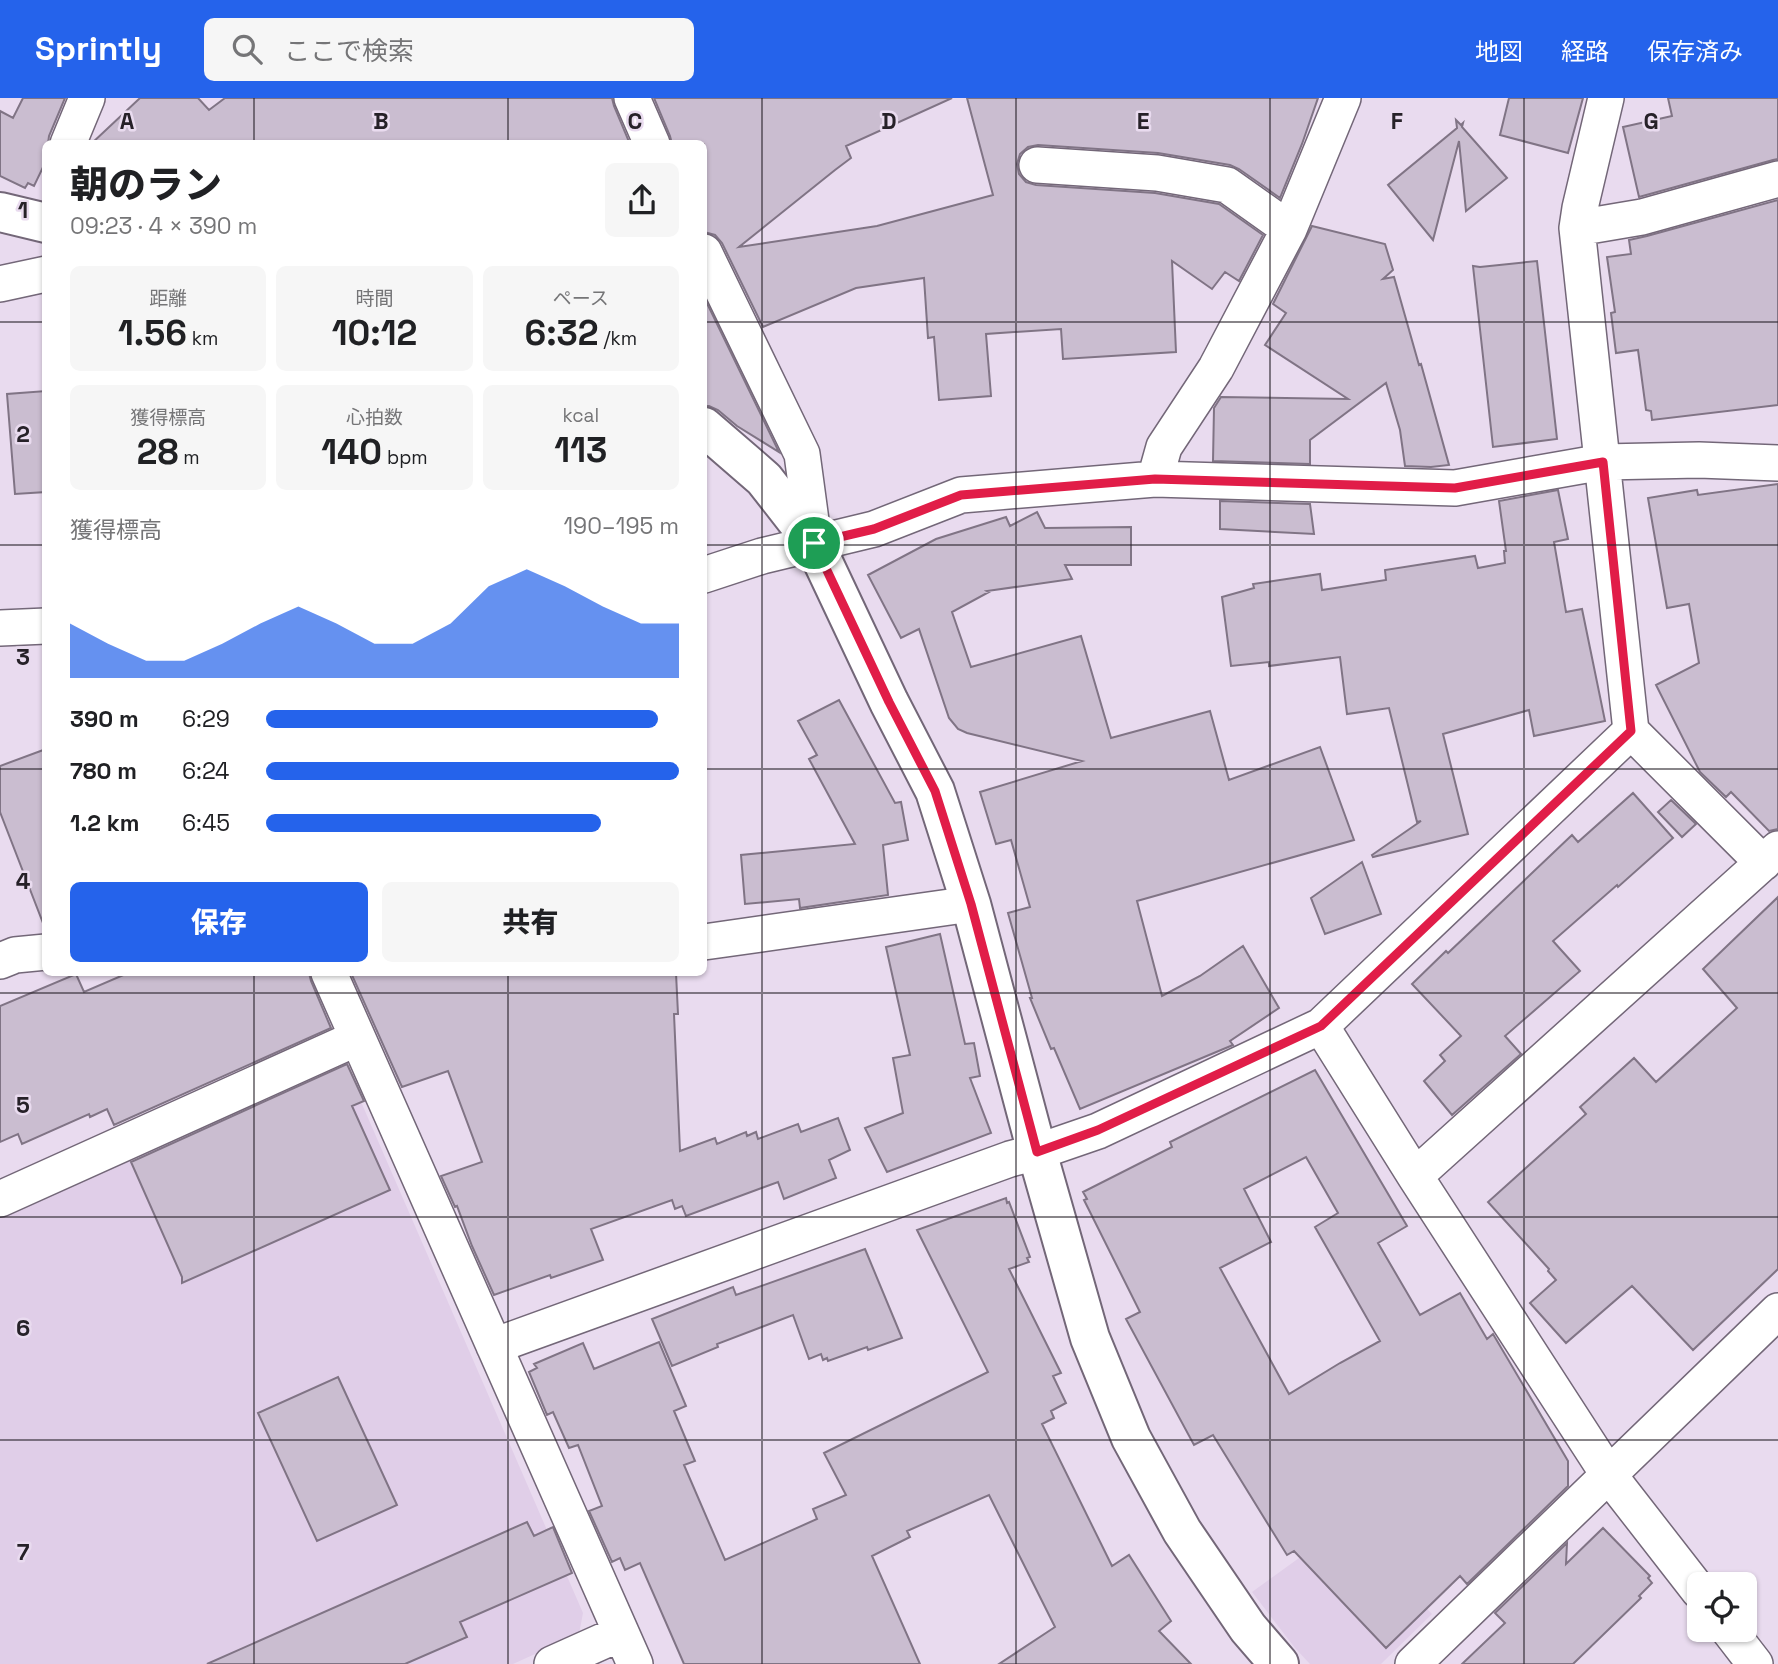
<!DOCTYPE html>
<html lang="ja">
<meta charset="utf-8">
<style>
body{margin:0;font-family:"Space Grotesk","Noto Sans JP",sans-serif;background:#f6f6f6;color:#202124;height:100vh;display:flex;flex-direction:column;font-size:26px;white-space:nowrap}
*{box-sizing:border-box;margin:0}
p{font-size:23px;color:#757577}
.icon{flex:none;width:38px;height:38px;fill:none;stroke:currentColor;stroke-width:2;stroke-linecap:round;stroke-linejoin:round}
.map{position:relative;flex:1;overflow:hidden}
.panel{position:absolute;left:42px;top:42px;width:665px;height:836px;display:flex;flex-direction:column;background:#fff;border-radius:10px;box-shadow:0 2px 5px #0004}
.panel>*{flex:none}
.buttons{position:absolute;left:1687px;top:1474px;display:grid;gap:14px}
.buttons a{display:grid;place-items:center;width:70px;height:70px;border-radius:10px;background:#fff;box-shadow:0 2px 5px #0004;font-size:35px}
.pin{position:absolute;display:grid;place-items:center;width:60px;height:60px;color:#fff;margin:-30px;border:4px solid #fff;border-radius:50%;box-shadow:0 2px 7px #0007}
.round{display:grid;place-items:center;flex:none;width:74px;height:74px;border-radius:10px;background:#f6f6f6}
.head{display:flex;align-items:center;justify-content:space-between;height:119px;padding:0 28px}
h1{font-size:38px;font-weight:800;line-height:52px}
.stats{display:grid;grid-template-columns:repeat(3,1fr);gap:10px;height:119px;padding:7px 28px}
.stats div{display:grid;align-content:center;border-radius:10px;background:#f6f6f6;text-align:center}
.stats b{font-size:35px;font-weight:800}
.stats small{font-size:19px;font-weight:400}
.stats p{font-size:19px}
.chart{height:196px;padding:14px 28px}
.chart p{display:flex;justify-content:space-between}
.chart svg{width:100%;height:126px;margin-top:7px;fill:#2563eb;opacity:.7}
.button{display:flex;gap:14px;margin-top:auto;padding:14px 28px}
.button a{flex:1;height:80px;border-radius:10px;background:#2563eb;color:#fff;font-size:28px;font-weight:800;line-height:80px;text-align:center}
.button a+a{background:#f6f6f6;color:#202124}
ul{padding:0 28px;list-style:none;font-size:23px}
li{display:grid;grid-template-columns:112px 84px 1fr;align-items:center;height:52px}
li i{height:18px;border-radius:9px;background:#2563eb}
header{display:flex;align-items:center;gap:42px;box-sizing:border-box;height:98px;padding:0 35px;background:#2563eb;color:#fff}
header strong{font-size:33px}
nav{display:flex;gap:38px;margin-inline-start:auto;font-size:24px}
.search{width:490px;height:63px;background:#f6f6f6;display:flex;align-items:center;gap:18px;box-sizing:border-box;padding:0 24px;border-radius:10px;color:#757577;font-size:26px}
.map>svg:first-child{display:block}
.built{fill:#e0cee8}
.building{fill:#cabdd0;stroke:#807485;stroke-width:2;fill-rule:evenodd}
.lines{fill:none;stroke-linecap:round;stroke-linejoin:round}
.minor-casing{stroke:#736778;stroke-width:38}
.tertiary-casing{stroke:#736778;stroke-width:42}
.minor{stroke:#fff;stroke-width:35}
.tertiary{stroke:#fff;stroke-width:38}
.route-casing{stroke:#fff;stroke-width:14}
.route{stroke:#e11d48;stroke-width:9}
.grid{fill:none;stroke:#262128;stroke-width:2;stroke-opacity:0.55}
.grid-label{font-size:23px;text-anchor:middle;font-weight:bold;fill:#262128;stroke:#e9dbef;stroke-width:5;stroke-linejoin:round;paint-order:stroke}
</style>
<header>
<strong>Sprintly</strong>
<div class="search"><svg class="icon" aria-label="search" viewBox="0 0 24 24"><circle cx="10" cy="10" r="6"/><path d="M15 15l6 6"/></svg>ここで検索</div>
<nav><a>地図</a><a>経路</a><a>保存済み</a></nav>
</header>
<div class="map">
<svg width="1778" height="1566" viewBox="0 0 1778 1566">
<rect width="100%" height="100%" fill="#e9dbef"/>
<path class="built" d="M342,960L583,1515L579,1536L513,1566H0V1114Z
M1346,1426L1432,1516L1381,1566H1310L1295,1550L1252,1494Z"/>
<path class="building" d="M23,0H65L49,38L48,46H46V63L34,88L28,85L25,90L0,78V13L13,20Z
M140,0H198L209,12L225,0H612L614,8L630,46H91Z
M654,0H952L846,48L851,60L835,72L739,149L877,128L993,97L967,0H1318L1302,46L1280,100L1239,71L1230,67L1158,55L1038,47L1028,49L1020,56L1017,66L1019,76L1026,84L1036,87L1155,95L1219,106L1263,137L1239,183L1225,174L1212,191L1172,163L1176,254L1063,261L1061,231L986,236L991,298L939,302L934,239L928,240L924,180L856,190L763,229L722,145L715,137L704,134V46H672L670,38Z
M1509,0H1583L1568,55L1500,37Z
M1668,0H1778V61L1773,62L1639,99L1623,29L1672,18Z
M1456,22L1461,27L1463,25L1462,29L1507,80L1466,113L1459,43L1433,142L1388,87L1457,30Z
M1778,102V307L1652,322L1651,313L1646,312L1638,252L1616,255L1611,215L1615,214L1607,159L1631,156L1629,142L1647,138Z
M1312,128L1385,146L1393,172L1383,181L1394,179L1419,267L1421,266L1449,367L1431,369L1405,368L1400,332L1386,285L1310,342V366L1213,363L1214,310L1221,299L1348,301L1265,247L1286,215L1273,206Z
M1537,163L1557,341L1493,349L1473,168L1480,169Z
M704,199L779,354L737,328L718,312L709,308H704Z
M46,293V394L15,396L7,296Z
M1778,386V731L1769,733L1731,694L1726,699L1700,674L1656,587L1699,565L1689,506L1667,510L1648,400L1697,392L1698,397Z
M1558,392L1568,441L1554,444L1566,514L1582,511L1605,623L1534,638L1529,612L1443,636L1468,736L1373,759L1372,757L1421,723L1417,724L1389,610L1347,616L1340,559L1269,568V564L1231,568L1222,499L1254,490L1253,486L1320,476L1322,492L1386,482L1385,472L1475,458L1478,470L1505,465L1504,453H1506L1499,403Z
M1220,403L1310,406L1314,436L1220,431Z
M1037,414L1045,430L1131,429V467H1065L1072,481L987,493L989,494L952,514L971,569L1081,538L1111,640L1210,613L1229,682L1320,649L1354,742L1137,803L1162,898L1200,878L1243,848L1279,910L1230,943L1233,947L1080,1011L1054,950L1051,951L1030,900H1032L1008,815L1030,809L1011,742L996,746L980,694L1082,663L967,635L958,631L949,620L919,531L901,540L868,477L936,441L1006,419L1010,428Z
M839,602L895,705L901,704L908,742L883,747L888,797L800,810L799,801L745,806L741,757L855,746L809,661L817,657L798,623Z
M46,651V824L43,825L0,714V668Z
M1633,695L1673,740L1618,789L1617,787L1553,843L1580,873L1505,938L1521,956L1452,1017L1424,983L1445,963L1440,957L1461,938L1412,886L1446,853L1448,855L1572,737L1578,744Z
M1671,702L1696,726L1682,739L1658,714Z
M1362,764L1381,816L1325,836L1311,800Z
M1778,799V1171L1693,1252L1632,1188L1566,1245L1530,1205L1556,1182L1548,1173L1549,1171L1488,1104L1586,1016L1580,1009L1634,960L1656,984L1737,910L1703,871Z
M940,836L965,946L974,945L980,978L970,980L991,1035L887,1074L865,1030L903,1015L893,960L910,957L886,849Z
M128,875H309L311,883L331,930L114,1027L107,1011L90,1019L89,1016L22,1046L18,1036L0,1044V908L76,876L84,894Z
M351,875H676L678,916H674L680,1053L715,1040L717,1046L746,1034L747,1038L756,1034L758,1041L798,1026L801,1034L838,1020L850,1052L829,1062L836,1080L784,1101L778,1084L686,1118L682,1108L675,1111L672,1102L591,1131L603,1162L551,1180L550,1177L494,1197L472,1148L457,1108L455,1109L441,1078L482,1064L448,973L402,989Z
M347,966L364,1003L352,1008L390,1092L182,1185V1179L131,1064Z
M1315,972L1407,1128L1378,1145L1420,1217L1460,1195L1487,1241L1493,1236L1568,1363V1388L1467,1486L1460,1478L1386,1550L1294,1453L1287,1457L1213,1337L1194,1347L1126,1221L1140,1214L1084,1102L1087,1101L1083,1094L1172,1049L1170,1044ZM1306,1059L1338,1115L1315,1129L1380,1243L1340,1265L1289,1296L1220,1170L1271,1144L1244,1091Z
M1006,1100L1007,1105L1009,1104L1030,1159L1027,1160L1029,1164L1009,1171L1061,1275L1053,1278L1066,1305L1051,1313L1054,1320L1042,1326L1112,1468L1129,1457L1171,1523L1159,1533L1191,1566H999L1055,1529L989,1397L907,1433L910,1439L872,1458L920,1566H684L640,1465L625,1472L620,1460L612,1464L589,1413L602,1408L578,1347L569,1350L553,1314L547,1317L529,1274L537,1270L534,1266L583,1245L594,1271L659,1244L686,1308L674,1313L695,1363L684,1367L725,1462L817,1421L813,1411L846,1397L824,1355L988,1274L917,1132Z
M865,1151L902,1240L868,1252L867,1249L828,1263L827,1260L823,1262L821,1256L809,1261L793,1217L717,1246L718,1249L672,1268L652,1221L733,1189L736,1197Z
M338,1279L397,1407L317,1443L258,1315Z
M527,1424L534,1438L553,1429L572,1475L460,1524L467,1539L405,1566H207Z
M1603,1430L1650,1478L1648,1480L1652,1485L1639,1498L1641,1500L1573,1566H1462L1505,1525L1495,1515L1567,1445L1566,1466Z"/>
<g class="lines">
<defs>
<path id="minor" d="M632,0L652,46
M68,46L87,0
M1037,67L1157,75L1227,87L1289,131
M1577,130L1642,119L1778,81
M704,154L802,356L814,445
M0,186L46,176
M1155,381L1164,349L1216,270L1289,131L1343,0
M704,477L762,458L874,431L961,397L1155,381L1455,390L1603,364L1699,362L1778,365
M0,530L46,528
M1631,633L1763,765
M704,844L971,806
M0,863L15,857L46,854
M329,875L635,1566
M1321,928L1415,1078L1608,1376L1699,1493
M1415,1078L1778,751
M0,1101L357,940
M494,1248L1010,1061L1037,1054L1098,1033L1321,928L1631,633L1577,130L1580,110L1606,0
M1728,1531L1755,1566
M552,1566L621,1535
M1413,1566L1778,1213"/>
<path id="tertiary" d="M0,114L46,125
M704,329L764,381L814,445L889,604L935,693L971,806L1037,1054L1090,1240L1131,1340L1182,1433L1248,1530L1279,1566"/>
</defs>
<use href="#minor" class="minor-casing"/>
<use href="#tertiary" class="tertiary-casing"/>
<use href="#minor" class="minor"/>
<use href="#tertiary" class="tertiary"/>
</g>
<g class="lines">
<defs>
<path id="route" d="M1603,364L1631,633L1321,928L1098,1032L1037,1054L971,806L935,693L889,604L814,445L874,431L961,397L1155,381L1455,390Z"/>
</defs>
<use href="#route" class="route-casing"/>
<use href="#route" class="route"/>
</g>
<path class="grid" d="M254,0V46M508,0V46M762,0V1566M1016,0V1566M1270,0V1566M1524,0V1566M0,224H46M704,224H1778M0,447H46M704,447H1778M0,671H46M704,671H1778M254,875V1566M508,875V1566M0,895H1778M0,1119H1778M0,1342H1778"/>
<g class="grid-label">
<text x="127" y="31">A</text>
<text x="381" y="31">B</text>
<text x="635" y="31">C</text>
<text x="889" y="31">D</text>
<text x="1143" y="31">E</text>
<text x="1397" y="31">F</text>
<text x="1651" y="31">G</text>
<text x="23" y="120">1</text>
<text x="23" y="344">2</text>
<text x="23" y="567">3</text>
<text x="23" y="791">4</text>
<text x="23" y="1015">5</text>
<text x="23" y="1238">6</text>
<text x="23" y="1462">7</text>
</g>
</svg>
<div class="buttons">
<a><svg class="icon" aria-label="locate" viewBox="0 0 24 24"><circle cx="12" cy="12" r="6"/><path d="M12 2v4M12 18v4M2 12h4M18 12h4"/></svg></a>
</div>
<div class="pin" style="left:814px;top:445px;background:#1e9e55"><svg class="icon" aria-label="arrive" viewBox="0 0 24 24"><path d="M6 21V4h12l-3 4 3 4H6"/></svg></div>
<section class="panel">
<div class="head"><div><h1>朝のラン</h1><p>09:23 · 4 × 390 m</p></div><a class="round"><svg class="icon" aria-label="share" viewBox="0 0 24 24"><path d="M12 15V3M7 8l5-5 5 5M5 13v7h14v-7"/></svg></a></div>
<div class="stats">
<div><p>距離</p><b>1.56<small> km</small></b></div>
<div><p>時間</p><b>10:12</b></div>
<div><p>ペース</p><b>6:32<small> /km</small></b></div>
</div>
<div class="stats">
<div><p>獲得標高</p><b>28<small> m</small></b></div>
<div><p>心拍数</p><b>140<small> bpm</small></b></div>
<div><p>kcal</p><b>113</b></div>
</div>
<div class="chart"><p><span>獲得標高</span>190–195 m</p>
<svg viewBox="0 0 160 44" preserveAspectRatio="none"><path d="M0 44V25L10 32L20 38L30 38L40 32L50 25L60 19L70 25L80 32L90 32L100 25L110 12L120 6L130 12L140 19L150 25L160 25V44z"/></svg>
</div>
<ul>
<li><b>390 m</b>6:29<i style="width:95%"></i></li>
<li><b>780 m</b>6:24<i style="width:100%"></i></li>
<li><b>1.2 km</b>6:45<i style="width:81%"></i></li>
</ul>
<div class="button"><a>保存</a><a>共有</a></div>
</section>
</div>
